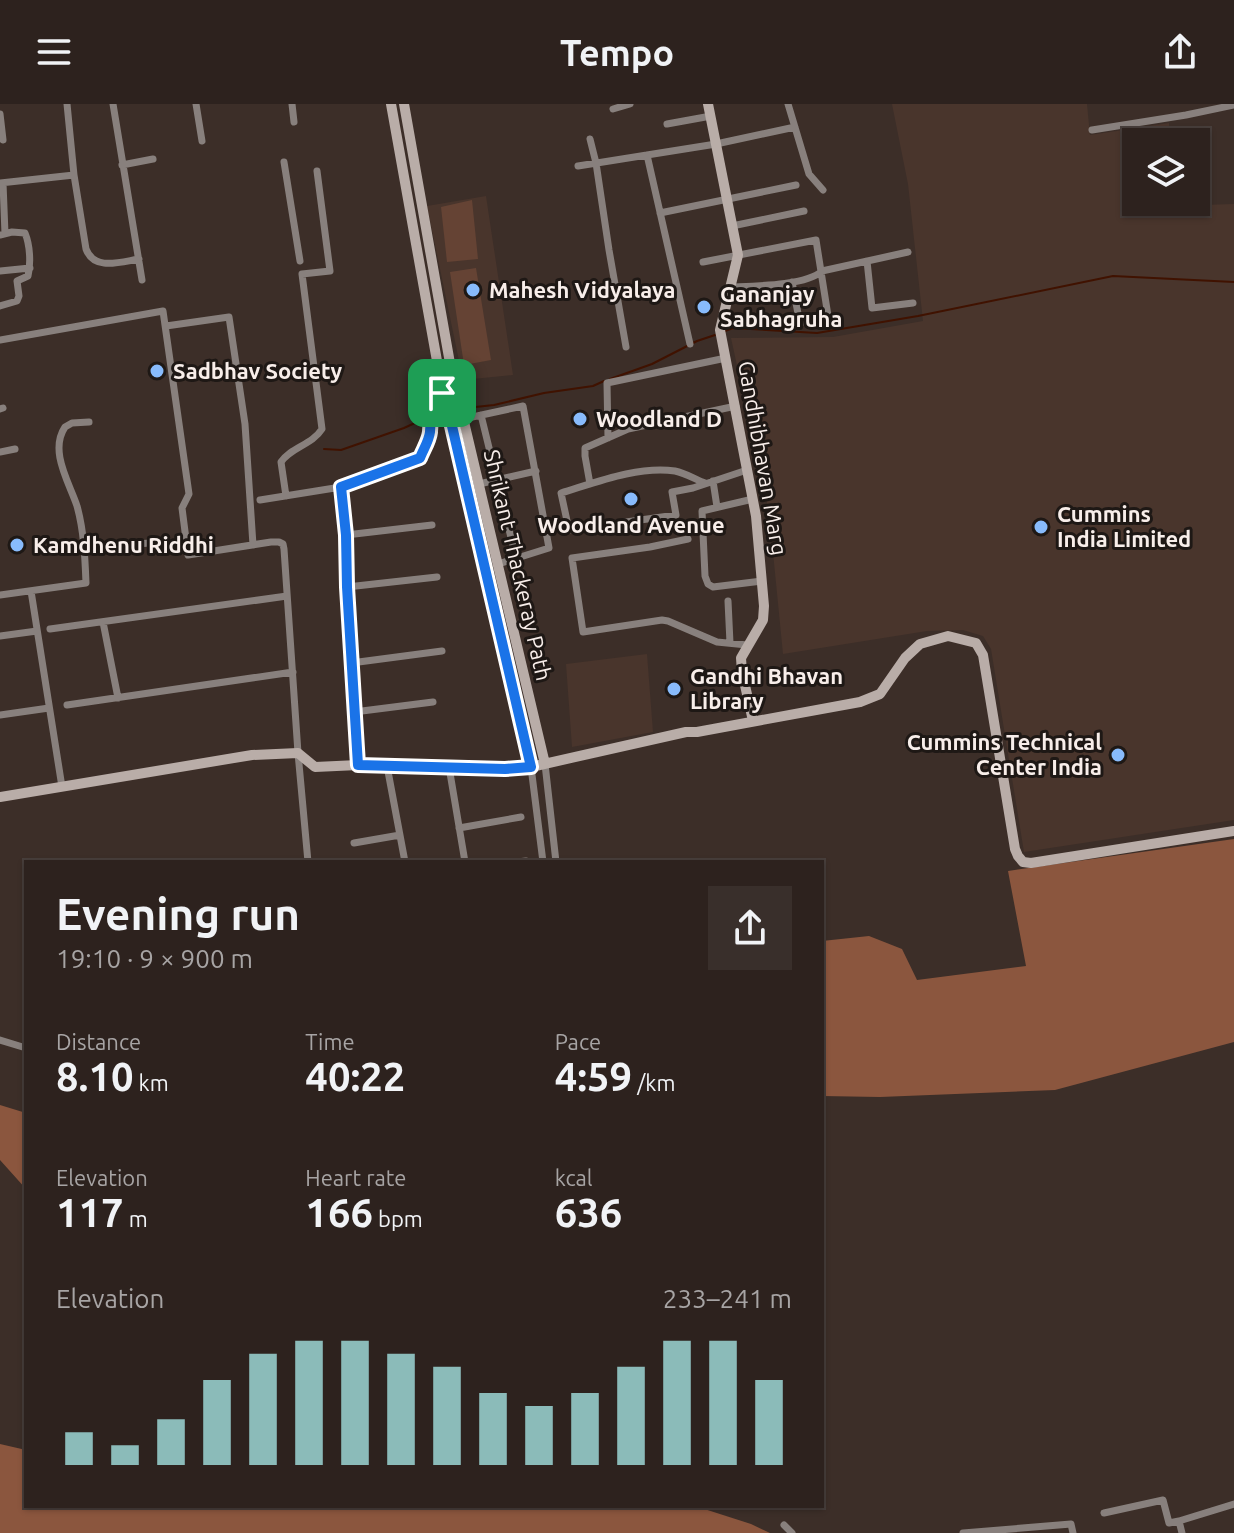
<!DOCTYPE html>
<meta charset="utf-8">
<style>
body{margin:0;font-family:Ubuntu,sans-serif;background:#392f2b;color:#f1f3f6;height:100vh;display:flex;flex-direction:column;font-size:30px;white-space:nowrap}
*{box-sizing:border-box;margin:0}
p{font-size:26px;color:#a7a4a4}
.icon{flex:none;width:44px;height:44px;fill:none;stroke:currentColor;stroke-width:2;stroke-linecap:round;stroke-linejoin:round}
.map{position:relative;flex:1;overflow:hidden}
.details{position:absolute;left:24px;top:756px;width:800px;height:648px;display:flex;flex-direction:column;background:#2d221e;border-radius:0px;box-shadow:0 2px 6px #0004,0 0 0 2px #483f3c}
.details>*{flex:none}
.buttons{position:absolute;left:1122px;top:24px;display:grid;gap:16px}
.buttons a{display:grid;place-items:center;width:88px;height:88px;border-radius:0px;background:#2d221e;box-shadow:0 2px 6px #0004,0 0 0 2px #483f3c;font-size:40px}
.pin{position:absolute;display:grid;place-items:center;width:68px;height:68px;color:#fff;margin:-34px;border-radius:16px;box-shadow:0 4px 12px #0006}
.round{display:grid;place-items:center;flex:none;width:84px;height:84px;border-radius:0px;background:#392f2b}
.headline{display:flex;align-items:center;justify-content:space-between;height:136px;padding:0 32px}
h1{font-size:44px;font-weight:700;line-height:60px}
.figures{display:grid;grid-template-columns:repeat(3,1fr);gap:12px;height:136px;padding:8px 32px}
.figures div{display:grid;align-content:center}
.figures b{font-size:40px;font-weight:700}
.figures small{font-size:22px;font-weight:400}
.figures p{font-size:22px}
.chart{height:224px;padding:16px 32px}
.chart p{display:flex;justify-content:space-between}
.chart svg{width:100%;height:144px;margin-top:8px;stroke:#8bbbb9;stroke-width:6}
header{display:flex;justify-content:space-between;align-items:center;height:104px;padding:0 32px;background:#2d221e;font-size:36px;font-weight:700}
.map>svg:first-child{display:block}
.built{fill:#49352c}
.green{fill:#654334}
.forest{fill:#8b563e}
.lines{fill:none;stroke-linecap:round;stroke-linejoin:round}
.stream{stroke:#401200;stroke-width:2}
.street{stroke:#88807d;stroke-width:7}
.secondary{stroke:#b9ada8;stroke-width:10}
.route-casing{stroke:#fff;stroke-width:16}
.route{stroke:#1a73e8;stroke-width:10}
.poi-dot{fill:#88bbfc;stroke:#1e1815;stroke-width:3}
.labels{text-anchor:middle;stroke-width:6;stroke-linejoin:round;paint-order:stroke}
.poi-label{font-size:22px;font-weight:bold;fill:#f8eeea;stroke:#1e1815;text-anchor:start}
.street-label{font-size:22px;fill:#f8eeea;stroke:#1e1815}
</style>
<header><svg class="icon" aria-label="menu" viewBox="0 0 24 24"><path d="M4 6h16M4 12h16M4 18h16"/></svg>Tempo<svg class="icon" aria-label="share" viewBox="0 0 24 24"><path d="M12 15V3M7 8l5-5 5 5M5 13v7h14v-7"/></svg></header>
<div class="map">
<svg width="1234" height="1429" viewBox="0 0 1234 1429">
<rect width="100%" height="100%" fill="#3c2e28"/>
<path class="built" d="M892,0H1087L1090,31L1169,19L1170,38H1136V98H1173L1174,102L1234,100V716L1024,748L991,545L983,532L963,526L927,527L783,550L769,408L731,234L833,233L923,217L908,80Z
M486,92L513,271L463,276L427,102Z
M647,550L653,628L572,643L566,560Z"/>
<path class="green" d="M472,96L478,155L447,158L441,103Z
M476,164L491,256L464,261L450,168Z"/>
<path class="forest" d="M1234,735V938L1055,986L880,993L822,992V837L869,832L902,845L917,876L1026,862L1008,767Z
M0,1001L26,1009V1085L0,1056Z
M0,1340L26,1346V1402H695L751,1420L770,1429H0Z"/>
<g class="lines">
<path class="stream" d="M725,227L733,224L817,229L918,212L1113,172L1234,178
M610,275L652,260L697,237L715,231
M466,304L494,301L544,289L593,282L604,277
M324,345L341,346L404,324L428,313"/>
<path class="street" d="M67,0L74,71L86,145C94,167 120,158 139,155
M113,0L142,176
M196,0L202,37
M292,0L294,18
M788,0L809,70L823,86
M613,5L630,0
M0,10L3,36
M667,20L711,12
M1092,26L1186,11L1234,1
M590,35L596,59L609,146L626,243
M647,51L690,240
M284,58L300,157
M122,61L153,55
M578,62L716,40L795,23
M0,79L74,71
M3,79L5,130
M660,109L796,81
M732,122L804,107
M0,131L12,128L25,129C30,141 31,159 28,172L17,177L19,192L17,197L0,202
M867,157L872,204L913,199
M703,158L816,136L829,218
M0,167L30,164
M792,178L800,220
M731,183C753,182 806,182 822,167L908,148
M166,222L229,213L245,320L253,441
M0,236L163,207L189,390L182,404L188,451L271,438H279L283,440L284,445L298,649L308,758
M0,305L3,304
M481,311L516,454
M463,315L523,302L549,444L498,460
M608,334L607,279L726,254
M0,348L15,345
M713,377L717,403
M705,379C695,375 685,369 675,367C637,362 597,378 561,389L569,426L676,411L672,388L693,384L747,366
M479,380L536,367
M590,380L585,352V344L628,325L736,302
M341,383L346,431L347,483L358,661
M286,392L281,358C291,343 312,341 322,325L302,170L330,167L317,67
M753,395L702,407L705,472L708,480L713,483L762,477
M260,396L341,383L420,354C423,346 429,337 430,328C431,310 431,304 442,289
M346,431L432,421
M688,435L650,443L572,454L583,528L662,516L668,517L717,538L747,541
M84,444L150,439
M347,483L437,473
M31,487L62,683
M0,491L86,479C85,454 84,427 77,402C69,378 49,347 65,323L72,319L89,318
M728,497L730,539
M103,518L118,594
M50,525L287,492
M0,532L37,527
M351,559L442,547
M67,601L293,568
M354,608L433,598
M0,611L49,604
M545,660L556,758
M387,662L405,758
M449,663L465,758
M531,663L543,758
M459,724L521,713
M354,739L400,731
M517,758L526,757
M0,936L26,944
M1104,1409L1163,1396L1169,1419L1179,1417
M784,1421L792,1429
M963,1429L1071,1420L1073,1429
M1182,1429L1179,1417L1234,1400"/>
<path class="secondary" d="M391,0L444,296L452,322L531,663
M404,0L456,293L464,318L545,660
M708,0L738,151L720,226L756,412L764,502L763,516L741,554L742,568L753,617
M0,693L252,651L298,649L315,663L358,661L505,665L531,663L686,628H697L860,598L880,590L905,554L920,540L948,532L976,539L983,551L1015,745L1018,752L1023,758L1031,759L1234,727"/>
</g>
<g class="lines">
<defs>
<path id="route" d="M442,289L452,322L531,663L505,665L358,661L347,483L346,431L341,383L420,354C423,346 429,337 430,328C431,310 431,304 442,289Z"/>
</defs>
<use href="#route" class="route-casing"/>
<use href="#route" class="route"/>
</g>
<g class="poi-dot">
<circle cx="473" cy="186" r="8"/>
<circle cx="704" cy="203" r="8"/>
<circle cx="157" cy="267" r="8"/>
<circle cx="580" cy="315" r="8"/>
<circle cx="631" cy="395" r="8"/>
<circle cx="1041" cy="423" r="8"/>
<circle cx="17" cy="441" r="8"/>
<circle cx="674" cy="585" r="8"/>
<circle cx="1118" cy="651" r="8"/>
</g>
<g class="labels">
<g class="poi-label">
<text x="489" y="194">Mahesh Vidyalaya</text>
<text x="720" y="198">Gananjay<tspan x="720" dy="25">Sabhagruha</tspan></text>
<text x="173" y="275">Sadbhav Society</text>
<text x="596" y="323">Woodland D</text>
<text x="1057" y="418">Cummins<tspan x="1057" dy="25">India Limited</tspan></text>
<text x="631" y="429" text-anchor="middle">Woodland Avenue</text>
<text x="33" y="449">Kamdhenu Riddhi</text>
<text x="690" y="580">Gandhi Bhavan<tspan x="690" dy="25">Library</tspan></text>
<text x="1102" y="646" text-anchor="end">Cummins Technical<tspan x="1102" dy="25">Center India</tspan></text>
</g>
<g class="street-label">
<text transform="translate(763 354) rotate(80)" y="8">Gandhibhavan Marg</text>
<text transform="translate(518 461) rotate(77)" y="8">Shrikant Thackeray Path</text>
</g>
</g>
</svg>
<div class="buttons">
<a><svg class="icon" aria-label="layers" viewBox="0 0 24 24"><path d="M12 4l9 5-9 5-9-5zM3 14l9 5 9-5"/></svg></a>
</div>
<div class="pin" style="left:442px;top:289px;background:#1e9e55"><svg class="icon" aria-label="arrive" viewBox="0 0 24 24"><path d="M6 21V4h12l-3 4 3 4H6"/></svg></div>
<section class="details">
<div class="headline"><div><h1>Evening run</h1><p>19:10 · 9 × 900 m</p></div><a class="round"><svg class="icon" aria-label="share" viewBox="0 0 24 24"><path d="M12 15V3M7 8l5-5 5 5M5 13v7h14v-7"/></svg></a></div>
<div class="figures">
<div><p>Distance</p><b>8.10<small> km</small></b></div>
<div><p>Time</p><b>40:22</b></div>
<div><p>Pace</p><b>4:59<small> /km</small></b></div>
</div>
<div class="figures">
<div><p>Elevation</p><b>117<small> m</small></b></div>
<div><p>Heart rate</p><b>166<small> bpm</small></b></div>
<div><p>kcal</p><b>636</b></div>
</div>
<div class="chart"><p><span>Elevation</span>233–241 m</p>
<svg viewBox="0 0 160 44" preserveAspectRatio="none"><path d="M5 44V34M15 44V38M25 44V30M35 44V18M45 44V10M55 44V6M65 44V6M75 44V10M85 44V14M95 44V22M105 44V26M115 44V22M125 44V14M135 44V6M145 44V6M155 44V18"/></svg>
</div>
</section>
</div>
